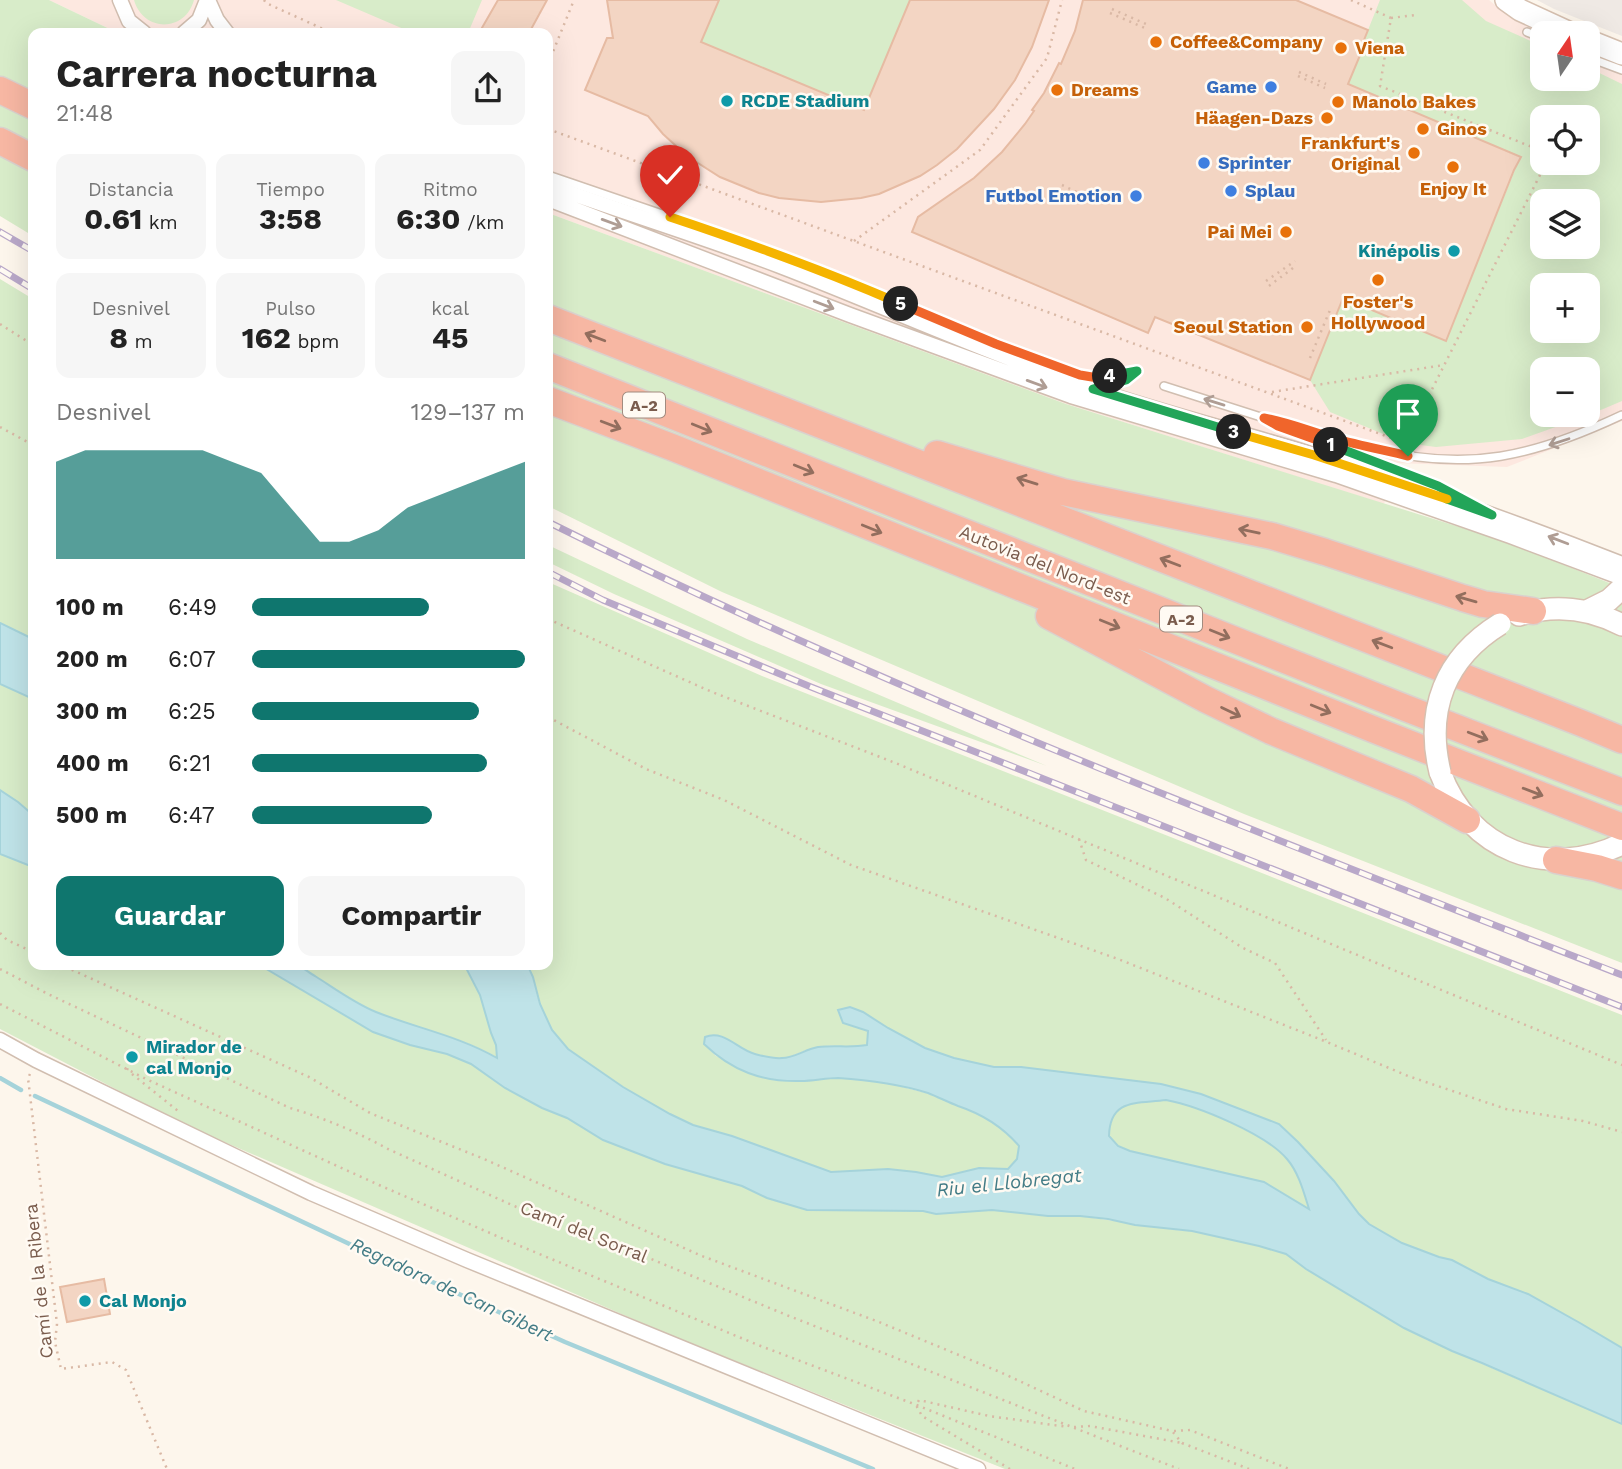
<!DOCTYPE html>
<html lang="es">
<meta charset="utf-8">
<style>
body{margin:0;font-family:"Work Sans",sans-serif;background:#f6f6f6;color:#222;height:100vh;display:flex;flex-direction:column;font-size:26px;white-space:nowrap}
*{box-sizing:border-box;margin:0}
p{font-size:23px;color:#767676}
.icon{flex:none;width:38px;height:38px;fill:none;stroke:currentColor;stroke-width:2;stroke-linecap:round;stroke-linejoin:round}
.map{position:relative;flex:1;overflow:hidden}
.side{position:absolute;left:28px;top:28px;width:525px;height:942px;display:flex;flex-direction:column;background:#fff;border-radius:14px;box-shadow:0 7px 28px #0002}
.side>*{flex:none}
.needle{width:46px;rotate:13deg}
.fabs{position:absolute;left:1530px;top:21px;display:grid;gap:14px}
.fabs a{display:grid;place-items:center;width:70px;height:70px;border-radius:14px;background:#fff;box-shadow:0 7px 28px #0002;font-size:35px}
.pin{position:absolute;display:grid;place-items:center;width:60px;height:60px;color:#fff;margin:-72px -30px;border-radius:50% 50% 50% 0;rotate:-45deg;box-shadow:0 0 7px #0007}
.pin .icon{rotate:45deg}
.km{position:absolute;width:35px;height:35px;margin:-18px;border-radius:50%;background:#222;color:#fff;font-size:19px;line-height:35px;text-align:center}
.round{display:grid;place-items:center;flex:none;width:74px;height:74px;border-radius:14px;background:#f6f6f6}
.head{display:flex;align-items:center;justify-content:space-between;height:119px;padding:0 28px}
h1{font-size:38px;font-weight:700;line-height:52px}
.metrics{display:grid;grid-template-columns:repeat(3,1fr);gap:10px;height:119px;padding:7px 28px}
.metrics div{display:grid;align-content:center;border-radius:14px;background:#f6f6f6;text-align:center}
.metrics b{font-size:30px;font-weight:700}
.metrics small{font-size:19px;font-weight:400}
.metrics p{font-size:19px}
.chart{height:196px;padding:14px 28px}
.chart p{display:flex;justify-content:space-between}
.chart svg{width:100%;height:126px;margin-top:7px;fill:#0f766e;opacity:.7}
.primary-button{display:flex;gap:14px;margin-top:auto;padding:14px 28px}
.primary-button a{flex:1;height:80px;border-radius:14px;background:#0f766e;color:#fff;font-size:28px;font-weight:700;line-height:80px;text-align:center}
.primary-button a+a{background:#f6f6f6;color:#222}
ul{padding:0 28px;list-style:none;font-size:23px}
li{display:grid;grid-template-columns:112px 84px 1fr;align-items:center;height:52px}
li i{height:18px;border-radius:9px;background:#0f766e}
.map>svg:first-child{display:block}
.commercial{fill:#fde8e0;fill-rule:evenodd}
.industrial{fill:#efe9e4}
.green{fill:#d8ecc9;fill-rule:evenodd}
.water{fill:#bfe3e8;stroke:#a5d3da;stroke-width:2;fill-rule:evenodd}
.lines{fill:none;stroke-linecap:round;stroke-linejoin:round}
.stream{stroke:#a5d3da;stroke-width:4.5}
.building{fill:#f3d5c3;stroke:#e6bba3;stroke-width:2}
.lane-casing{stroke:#d1beb0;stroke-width:10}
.street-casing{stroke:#d1beb0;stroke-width:17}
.secondary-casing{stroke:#d6c0b0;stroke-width:24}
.highway-casing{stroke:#dad1cd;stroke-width:29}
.path{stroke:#d9b8a5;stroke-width:2.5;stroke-dasharray:2 5;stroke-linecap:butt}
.lane{stroke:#fff;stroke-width:7}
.street{stroke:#fff;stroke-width:14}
.secondary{stroke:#fff;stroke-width:21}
.highway{stroke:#f7b7a3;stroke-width:26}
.rail-casing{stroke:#b9a8c9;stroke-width:7}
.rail{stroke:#fffaf3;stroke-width:4.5;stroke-dasharray:13;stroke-linecap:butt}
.secondary-bridge-casing{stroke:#d6c0b0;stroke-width:24;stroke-linecap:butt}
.secondary-bridge{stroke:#fff;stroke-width:21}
.oneway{stroke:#af9d94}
.oneway2{stroke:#936e5e}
.split-1-casing{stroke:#fff;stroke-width:14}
.split-2-casing{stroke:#fff;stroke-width:14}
.split-3-casing{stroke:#fff;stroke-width:14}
.split-4-casing{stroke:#fff;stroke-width:14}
.split-5-casing{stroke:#fff;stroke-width:14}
.split-6-casing{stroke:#fff;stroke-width:14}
.split-1{stroke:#f0652b;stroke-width:9}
.split-2{stroke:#22a559;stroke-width:9}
.split-3{stroke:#f5b400;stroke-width:9}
.split-4{stroke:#22a559;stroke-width:9}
.split-5{stroke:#f0652b;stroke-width:9}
.split-6{stroke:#f5b400;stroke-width:9}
.food-dot{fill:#e8710a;stroke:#fffaf3;stroke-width:2.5}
.shop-dot{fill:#3f7fe0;stroke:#fffaf3;stroke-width:2.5}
.culture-dot{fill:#0f9aa8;stroke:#fffaf3;stroke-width:2.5}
.labels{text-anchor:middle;stroke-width:5;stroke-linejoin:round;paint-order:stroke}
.shield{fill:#fffaf3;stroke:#a28b7f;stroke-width:2}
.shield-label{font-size:16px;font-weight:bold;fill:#7a5c4d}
.food-label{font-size:18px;font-weight:bold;fill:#c56008;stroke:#fffaf3;text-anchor:start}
.shop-label{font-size:18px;font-weight:bold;fill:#366cbe;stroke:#fffaf3;text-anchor:end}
.culture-label{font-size:18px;font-weight:bold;fill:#0d838f;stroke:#fffaf3;text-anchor:start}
.street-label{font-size:18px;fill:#7a5c4d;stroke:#fffaf3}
.water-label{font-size:19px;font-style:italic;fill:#437c86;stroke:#fffaf3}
</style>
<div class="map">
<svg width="1622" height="1469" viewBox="0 0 1622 1469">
<rect width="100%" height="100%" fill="#fdf6ec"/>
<path class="commercial" d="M49,0H1489L1508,16L1542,33V79H1587V56L1622,73V421L1507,467L1397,463L1384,504L1066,404L548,213V33H118ZM1542,117H1587V163H1542ZM1542,201H1587V247H1542ZM1542,285H1587V331H1542ZM1542,369H1587V415H1542Z"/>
<path class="industrial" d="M1537,0H1622V36L1554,9Z"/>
<path class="green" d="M0,0H49L118,33H33V236L0,216Z
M134,0H194C185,33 143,32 134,0Z
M336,0H482L468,33H413Z
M719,0H910L864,110L701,42Z
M1380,0H1462L1486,21L1542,46V79H1587V67L1622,84V401L1589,415L1522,439L1436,447L1405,443L1330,412L1310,380L1343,298L1446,340L1520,157L1348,84L1366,41L1364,40ZM1542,117H1587V163H1542ZM1542,201H1587V247H1542ZM1542,285H1587V331H1542ZM1542,369H1587V415H1542Z
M548,213L1066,404L1501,540L1622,588V963L1244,814L722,592L548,506Z
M0,279L33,299V639L0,623Z
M548,545L747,639L1047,766L821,684L614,594L548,562Z
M548,582L762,676L1622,1015V1348L1580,1323L1514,1289L1488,1279L1452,1260L1439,1257L1402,1243L1369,1224L1359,1214L1334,1181L1298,1142L1279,1124L1201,1094L1161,1084L1021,1067H994L954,1058L925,1048L888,1028L863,1012L843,1022L868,1031V1045C851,1048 834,1044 817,1047C806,1049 796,1055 785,1058C766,1061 743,1050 728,1039L704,1044L716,1056L778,1081H804L832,1078L875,1080L930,1094L957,1105L971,1109L998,1126L1009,1134L1019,1146L1017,1159L1008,1169L979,1168L942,1177L888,1169L831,1172L732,1136L693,1125L670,1114L623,1087L568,1049L552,1030L540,1004L533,977L527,964H548Z
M0,684L33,699V815L18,802L0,790Z
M0,854L33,867V964H258L373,1032L410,1045L447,1054L471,1064L505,1088L567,1118L603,1140L665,1164L742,1186L767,1198L807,1210L923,1211L936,1214L992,1210L1048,1216H1080L1176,1230L1192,1231L1259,1246L1286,1254L1306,1269L1340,1288L1366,1306L1427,1340L1622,1424V1469H1005L663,1332L183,1124L0,1029Z
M296,964H464L480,995L491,1033L496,1045L498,1058C460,1036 416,1028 376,1012C347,1000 322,980 296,964Z
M1166,1100C1198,1106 1267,1135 1288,1160C1299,1174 1304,1193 1310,1210L1264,1182L1130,1151L1118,1146L1109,1136C1110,1098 1136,1103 1166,1100Z"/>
<path class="water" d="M0,623L33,639V699L0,684Z
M0,790L18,802L33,815V867L0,854Z
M258,964C268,964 287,962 296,965C302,966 309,973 315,976C334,988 354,1003 376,1012C416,1028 459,1036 497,1058L496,1045L491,1033L480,995L464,964H527L533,977L540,1004L552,1030L568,1049L623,1087L670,1114L693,1125L732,1136L831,1172L888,1169L916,1172L942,1177L979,1168L1008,1169L1017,1159L1019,1146C1002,1126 982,1114 958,1106C948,1102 938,1097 928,1093C899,1084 869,1080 838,1078C826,1078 813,1081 801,1081C762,1082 732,1071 704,1044L705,1037C724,1029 738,1050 755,1054C763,1056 774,1059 782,1058C794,1058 806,1049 818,1047C835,1045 851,1048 867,1045L868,1031L843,1023L838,1010L850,1007L863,1012L888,1028L925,1048L954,1058L994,1067H1021L1161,1084L1201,1094L1279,1124L1298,1142L1334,1181L1359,1214L1369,1224L1402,1243L1439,1257L1452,1260L1488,1279L1528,1294L1580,1323L1622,1348V1424L1482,1363L1452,1351L1404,1328L1306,1269L1286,1254L1259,1246L1192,1231L1135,1225L1108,1219L1080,1216H1048L992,1210L936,1214L923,1211L807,1210L767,1198L742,1186L665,1164L603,1140L567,1118L542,1108L505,1088L471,1064L447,1054L410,1045L373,1032ZM1166,1100C1198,1106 1266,1134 1287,1159C1299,1173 1304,1193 1309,1209L1264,1182L1130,1151L1118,1146L1109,1136C1110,1098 1137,1104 1166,1100Z"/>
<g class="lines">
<path class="stream" d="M0,1078L21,1090
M35,1096L375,1256L565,1342L873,1469"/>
</g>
<path class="building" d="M498,0H547L529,33H479Z
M607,0H719L701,42L864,110L910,0H1049L1032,47L1015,80L994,109L957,149L937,165L920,176L879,194L861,198L821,202L779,198L759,193L720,177L687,156L663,134L648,116L585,90L607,38H613Z
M1083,0H1296L1368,30L1364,40L1366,41L1348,84L1521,157L1514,170L1446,341L1343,298L1310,380L1155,317L1148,333L912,232L918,217L974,178L1002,152L1025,124L1034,111L1032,110L1044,93L1059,63L1061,64L1075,31Z
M104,1279L110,1314L67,1322L60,1287Z"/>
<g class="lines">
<defs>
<path id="lane" d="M1527,32L1542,38
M1587,57L1622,70
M548,175L744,242L853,283L996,344L1080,375L1098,378L1137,371
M1164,386L1264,418L1278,426L1438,486L1461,498
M1096,388L1126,380L1134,374
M1264,418C1300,424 1336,439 1372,448C1468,473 1535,456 1622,415"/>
<path id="street" d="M120,0L129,21L144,33
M208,0L217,20L227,33
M184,33L199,20L207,0
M548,185C625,213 704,237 780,266C884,306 985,352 1089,388C1163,413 1239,432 1314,455C1418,488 1521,524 1622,564
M548,199L850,315L1071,396L1336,475L1510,536L1622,578
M0,1040L36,1060L311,1193L467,1260L978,1469"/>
<path id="secondary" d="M1506,0L1520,10L1570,33
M1587,40L1622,54
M1587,611L1609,600L1622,588
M1519,615C1554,604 1590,608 1622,625
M1440,772C1469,851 1547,880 1622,844"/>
<path id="highway" d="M0,90L33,106
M0,141L33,158
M548,318L1581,723L1622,740
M548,366L1403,707L1622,792
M548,400L674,448L1375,730L1622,827
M937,454L1063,492L1272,536L1325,552L1463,598L1483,604L1533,611
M1049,616L1205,699L1271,731L1411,789L1467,820
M1556,860L1597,868L1622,876"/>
</defs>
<use href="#lane" class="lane-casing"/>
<use href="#street" class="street-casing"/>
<use href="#secondary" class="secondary-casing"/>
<use href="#highway" class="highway-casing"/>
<path class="path" d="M264,0L266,3L332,33
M1351,0L1391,18L1380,86L1542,151
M1112,9L1146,24
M1110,13L1145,28
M1391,18L1415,15
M548,64L574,0
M1299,72L1326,84
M1298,76L1325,88
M548,129L1405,443L1546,163
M1062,185L1085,196
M1060,192L1081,203
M854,241L980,150L1047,58L1062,0
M1266,281L1295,261
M1269,286L1297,265
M0,324L33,345
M1310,358L1330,310
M1272,392L1444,365
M0,427L33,445
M548,619L712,692L893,762L1622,1065
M548,717L646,769L724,800L851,865L1118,959L1327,1042L1408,1076L1506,1109L1583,1121L1622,1132
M1079,839L1086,860L1165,898L1243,948L1275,963L1326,1040
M0,933L7,940L33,952
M59,964L309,1077L370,1113L484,1159L702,1256L879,1322L1000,1372L1084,1411L1172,1431L1182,1443L1249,1469
M0,969L48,994L290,1108C324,1118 357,1132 388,1149L543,1219L610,1246L639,1254L789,1316L1179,1469
M0,1004L146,1079L379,1185L513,1243L758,1345L914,1404L1075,1469
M127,1070L132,1057
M30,1074L28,1078L57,1324L55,1342L61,1369L112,1362L126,1370L167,1469
M132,1074L178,1111
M1074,1427L1090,1426L1182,1443
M1174,1431L1190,1430L1289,1469
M1010,1469L922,1416L916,1405L919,1400L989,1416L1068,1427"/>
<use href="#lane" class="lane"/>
<use href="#street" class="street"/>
<use href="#secondary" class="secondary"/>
<use href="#highway" class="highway"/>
<defs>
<path id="rail" d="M0,232L33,251
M0,269L33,289
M548,522C896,695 1260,833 1622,975
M548,572L603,600L811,687L1622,1007"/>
</defs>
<use href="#rail" class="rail-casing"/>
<use href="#rail" class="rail"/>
<defs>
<path id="secondary-bridge" d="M1440,772C1425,710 1445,658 1500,624"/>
</defs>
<use href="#secondary-bridge" class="secondary-bridge-casing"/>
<use href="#secondary-bridge" class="secondary-bridge"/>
</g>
<defs><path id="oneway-shaft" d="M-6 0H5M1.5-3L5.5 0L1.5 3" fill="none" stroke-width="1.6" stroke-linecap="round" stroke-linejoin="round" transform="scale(1.75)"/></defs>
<g class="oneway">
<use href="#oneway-shaft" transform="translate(612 223) rotate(20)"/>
<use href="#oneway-shaft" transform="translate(824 305) rotate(21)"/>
<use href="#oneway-shaft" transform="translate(1037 384) rotate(20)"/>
<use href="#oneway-shaft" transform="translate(1214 402) rotate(-163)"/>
<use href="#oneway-shaft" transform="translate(1559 442) rotate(162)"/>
<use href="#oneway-shaft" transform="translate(1558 540) rotate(-159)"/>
</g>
<g class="oneway2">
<use href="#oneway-shaft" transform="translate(595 337) rotate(-159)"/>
<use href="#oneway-shaft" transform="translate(611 425) rotate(21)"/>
<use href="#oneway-shaft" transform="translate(702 428) rotate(22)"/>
<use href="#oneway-shaft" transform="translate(804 469) rotate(22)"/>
<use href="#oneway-shaft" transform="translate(1027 481) rotate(-163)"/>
<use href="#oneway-shaft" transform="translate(872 529) rotate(22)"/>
<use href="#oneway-shaft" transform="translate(1249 531) rotate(-168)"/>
<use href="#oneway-shaft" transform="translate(1170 562) rotate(-159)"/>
<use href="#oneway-shaft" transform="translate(1466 599) rotate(-164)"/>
<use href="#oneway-shaft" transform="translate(1110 624) rotate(22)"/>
<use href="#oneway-shaft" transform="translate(1220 634) rotate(22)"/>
<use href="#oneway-shaft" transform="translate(1382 644) rotate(-159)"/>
<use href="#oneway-shaft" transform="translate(1321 709) rotate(22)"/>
<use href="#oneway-shaft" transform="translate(1231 712) rotate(26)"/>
<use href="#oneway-shaft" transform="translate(1478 736) rotate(21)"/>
<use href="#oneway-shaft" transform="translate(1533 792) rotate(21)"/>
</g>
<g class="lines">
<defs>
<path id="split-1" d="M1331,445L1278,426L1264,418C1287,422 1309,431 1333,438C1358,445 1383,450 1408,456"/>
<path id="split-2" d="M1331,445L1438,486L1492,515L1447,499"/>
<path id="split-3" d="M1234,432L1314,455L1447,499"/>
<path id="split-4" d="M1110,376L1137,371L1126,380L1093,389L1234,432"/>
<path id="split-5" d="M901,304L996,344L1080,375L1098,378L1110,376"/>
<path id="split-6" d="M670,217C748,243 825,271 901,304"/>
</defs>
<use href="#split-1" class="split-1-casing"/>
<use href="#split-2" class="split-2-casing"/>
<use href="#split-3" class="split-3-casing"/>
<use href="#split-4" class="split-4-casing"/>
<use href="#split-5" class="split-5-casing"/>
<use href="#split-6" class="split-6-casing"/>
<use href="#split-1" class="split-1"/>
<use href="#split-2" class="split-2"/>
<use href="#split-3" class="split-3"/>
<use href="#split-4" class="split-4"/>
<use href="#split-5" class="split-5"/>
<use href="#split-6" class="split-6"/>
</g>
<g class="food-dot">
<circle cx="1156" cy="42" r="7"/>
<circle cx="1341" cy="48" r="7"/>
<circle cx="1057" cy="90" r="7"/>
<circle cx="1338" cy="102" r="7"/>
<circle cx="1327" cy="118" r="7"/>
<circle cx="1423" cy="129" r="7"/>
<circle cx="1414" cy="153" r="7"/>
<circle cx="1453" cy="167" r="7"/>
<circle cx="1286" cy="232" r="7"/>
<circle cx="1378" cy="280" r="7"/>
<circle cx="1307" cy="327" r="7"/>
</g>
<g class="shop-dot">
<circle cx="1271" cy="87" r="7"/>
<circle cx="1204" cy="163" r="7"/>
<circle cx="1231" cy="191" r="7"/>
<circle cx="1136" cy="196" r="7"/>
</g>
<g class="culture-dot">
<circle cx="727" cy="101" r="7"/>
<circle cx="1454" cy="251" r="7"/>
<circle cx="132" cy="1057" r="7"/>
<circle cx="85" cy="1301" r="7"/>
</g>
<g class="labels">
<g class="shield">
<rect x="623" y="392.5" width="42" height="25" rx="5"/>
<rect x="1160" y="606.5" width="42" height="25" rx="5"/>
</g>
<g class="shield-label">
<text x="644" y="411">A-2</text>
<text x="1181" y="625">A-2</text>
</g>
<g class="food-label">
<text x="1170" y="48">Coffee&amp;Company</text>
<text x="1355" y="54">Viena</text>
<text x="1071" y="96">Dreams</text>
<text x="1352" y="108">Manolo Bakes</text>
<text x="1313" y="124" text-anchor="end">Häagen-Dazs</text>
<text x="1437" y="135">Ginos</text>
<text x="1400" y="149" text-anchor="end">Frankfurt's<tspan x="1400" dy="21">Original</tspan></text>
<text x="1453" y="195" text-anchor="middle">Enjoy It</text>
<text x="1272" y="238" text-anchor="end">Pai Mei</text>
<text x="1378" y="308" text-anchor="middle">Foster's<tspan x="1378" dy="21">Hollywood</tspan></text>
<text x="1293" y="333" text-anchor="end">Seoul Station</text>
</g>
<g class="shop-label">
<text x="1257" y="93">Game</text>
<text x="1218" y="169" text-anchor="start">Sprinter</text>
<text x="1245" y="197" text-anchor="start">Splau</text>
<text x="1122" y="202">Futbol Emotion</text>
</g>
<g class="culture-label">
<text x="741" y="107">RCDE Stadium</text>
<text x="1440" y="257" text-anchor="end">Kinépolis</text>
<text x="146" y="1053">Mirador de<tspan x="146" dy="21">cal Monjo</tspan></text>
<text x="99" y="1307">Cal Monjo</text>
</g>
<g class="street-label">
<text transform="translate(1045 565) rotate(22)" y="6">Autovia del Nord-est</text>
<text transform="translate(584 1232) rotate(22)" y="6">Camí del Sorral</text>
<text transform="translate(39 1281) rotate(-96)" y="6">Camí de la Ribera</text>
</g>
<g class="water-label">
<text transform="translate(1009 1182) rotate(-6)" y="7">Riu el Llobregat</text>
<text transform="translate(452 1289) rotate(25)" y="7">Regadora de Can Gibert</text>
</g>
</g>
</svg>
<div class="fabs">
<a><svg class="needle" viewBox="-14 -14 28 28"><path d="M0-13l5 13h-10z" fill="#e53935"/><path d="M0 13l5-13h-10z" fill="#767676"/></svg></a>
<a><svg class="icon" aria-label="locate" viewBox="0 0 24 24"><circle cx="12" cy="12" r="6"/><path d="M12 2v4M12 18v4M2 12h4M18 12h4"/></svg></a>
<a><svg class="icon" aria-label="layers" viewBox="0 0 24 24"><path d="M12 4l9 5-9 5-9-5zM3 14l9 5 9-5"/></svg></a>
<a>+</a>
<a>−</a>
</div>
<div class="pin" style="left:1408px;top:456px;background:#1e9e55"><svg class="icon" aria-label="arrive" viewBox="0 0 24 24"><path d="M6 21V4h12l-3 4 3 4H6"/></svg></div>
<div class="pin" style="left:670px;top:217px;background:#d93025"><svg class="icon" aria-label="check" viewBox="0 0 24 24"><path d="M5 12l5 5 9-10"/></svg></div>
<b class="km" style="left:1331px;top:445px">1</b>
<b class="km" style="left:1234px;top:432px">3</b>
<b class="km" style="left:1110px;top:376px">4</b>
<b class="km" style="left:901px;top:304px">5</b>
<section class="side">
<div class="head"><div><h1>Carrera nocturna</h1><p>21:48</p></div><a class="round"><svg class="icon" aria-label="share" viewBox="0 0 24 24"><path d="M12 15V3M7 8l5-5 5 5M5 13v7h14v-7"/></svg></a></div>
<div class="metrics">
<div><p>Distancia</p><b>0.61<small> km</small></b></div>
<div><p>Tiempo</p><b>3:58</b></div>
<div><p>Ritmo</p><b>6:30<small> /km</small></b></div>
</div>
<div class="metrics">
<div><p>Desnivel</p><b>8<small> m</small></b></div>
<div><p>Pulso</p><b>162<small> bpm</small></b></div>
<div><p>kcal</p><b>45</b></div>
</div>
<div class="chart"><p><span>Desnivel</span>129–137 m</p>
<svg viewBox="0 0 160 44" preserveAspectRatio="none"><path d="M0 44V10L10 6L20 6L30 6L40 6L50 6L60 10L70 14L80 26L90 38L100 38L110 34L120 26L130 22L140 18L150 14L160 10V44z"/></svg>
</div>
<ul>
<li><b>100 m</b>6:49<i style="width:65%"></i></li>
<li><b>200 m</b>6:07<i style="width:100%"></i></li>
<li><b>300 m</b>6:25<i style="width:83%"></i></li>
<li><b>400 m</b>6:21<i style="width:86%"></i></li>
<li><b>500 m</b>6:47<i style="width:66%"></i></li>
</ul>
<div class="primary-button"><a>Guardar</a><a>Compartir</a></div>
</section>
</div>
